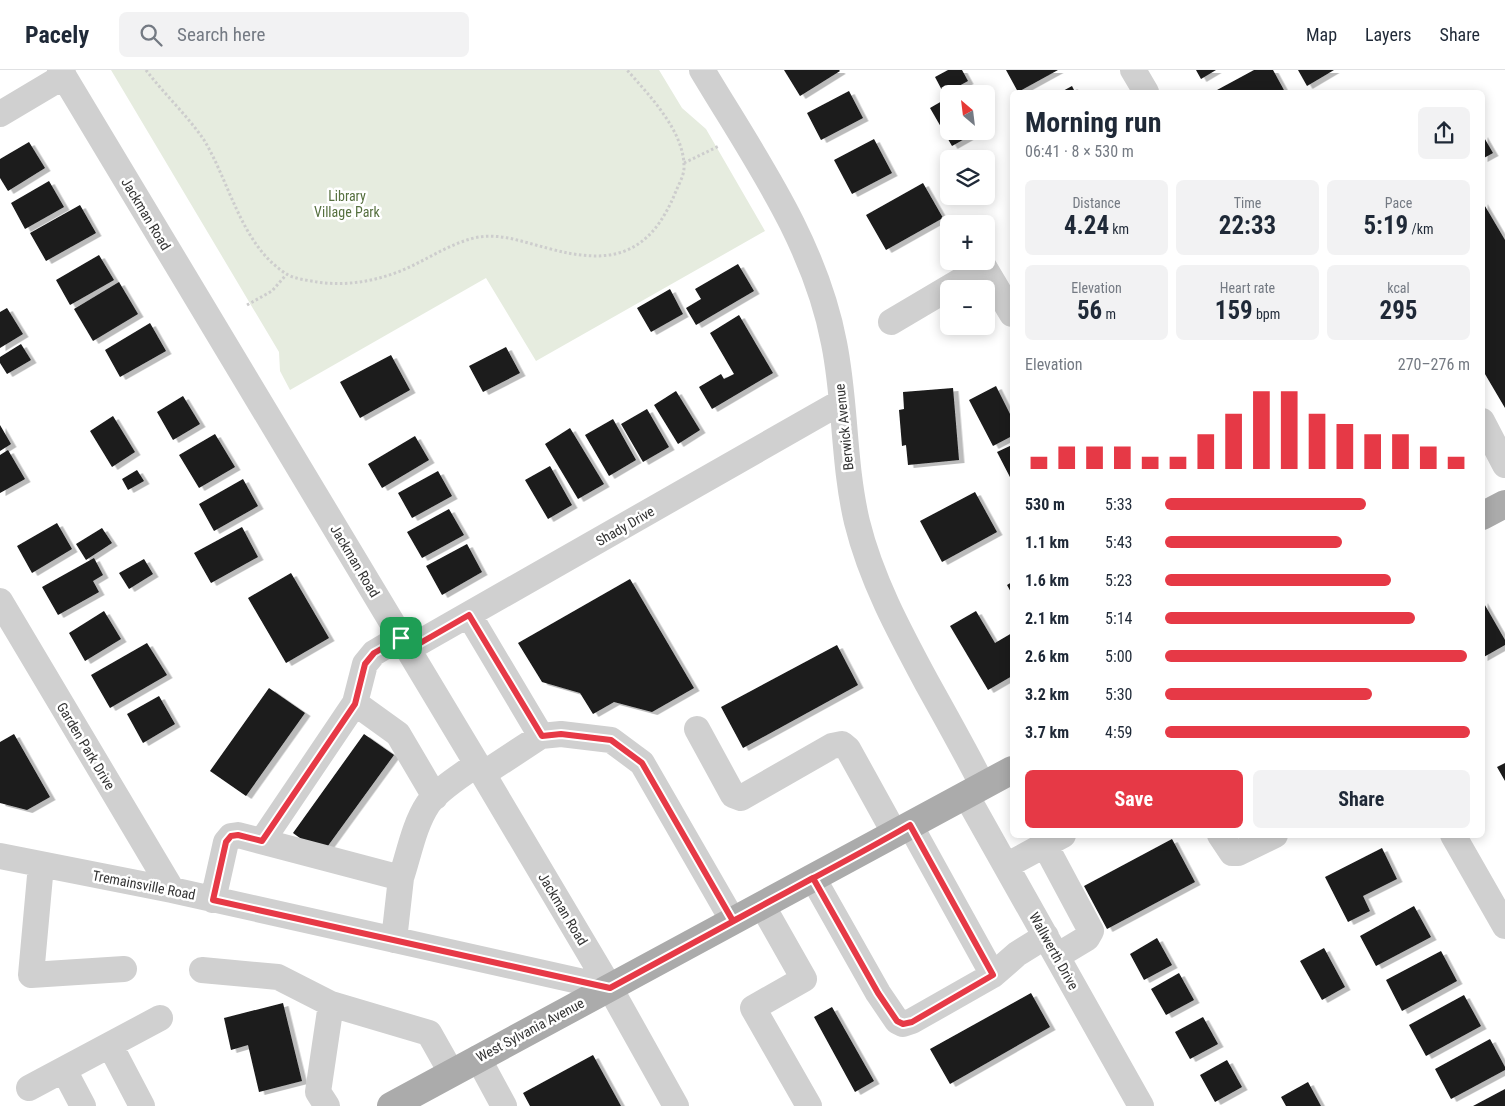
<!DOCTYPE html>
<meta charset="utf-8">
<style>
body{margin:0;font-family:"Roboto Condensed",sans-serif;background:#f2f2f3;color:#1f2937;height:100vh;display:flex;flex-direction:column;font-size:19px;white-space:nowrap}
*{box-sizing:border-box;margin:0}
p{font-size:16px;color:#747a83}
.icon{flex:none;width:28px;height:28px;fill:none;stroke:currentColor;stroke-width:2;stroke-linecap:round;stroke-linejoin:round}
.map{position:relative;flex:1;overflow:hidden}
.side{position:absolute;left:1010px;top:20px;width:475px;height:748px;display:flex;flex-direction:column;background:#fff;border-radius:8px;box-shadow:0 2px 12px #0003}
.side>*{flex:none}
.needle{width:32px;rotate:332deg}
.buttons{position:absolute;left:940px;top:15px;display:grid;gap:10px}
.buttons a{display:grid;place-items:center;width:55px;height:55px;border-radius:8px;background:#fff;box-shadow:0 2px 12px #0003;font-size:25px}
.pin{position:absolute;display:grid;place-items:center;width:42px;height:42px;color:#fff;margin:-21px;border-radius:10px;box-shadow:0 2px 8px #0006}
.round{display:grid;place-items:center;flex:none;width:52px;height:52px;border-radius:8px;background:#f2f2f3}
.headline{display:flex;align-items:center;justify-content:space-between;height:85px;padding:0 15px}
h1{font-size:28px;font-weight:700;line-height:38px}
.stats{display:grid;grid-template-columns:repeat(3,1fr);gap:8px;height:85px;padding:5px 15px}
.stats div{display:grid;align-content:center;border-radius:8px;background:#f2f2f3;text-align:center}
.stats b{font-size:25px;font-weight:700}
.stats small{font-size:14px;font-weight:400}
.stats p{font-size:14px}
.chart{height:140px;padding:10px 15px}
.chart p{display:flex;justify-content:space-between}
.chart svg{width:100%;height:90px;margin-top:5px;stroke:#e63946;stroke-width:6}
.cta{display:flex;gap:10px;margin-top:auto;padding:10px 15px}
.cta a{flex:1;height:58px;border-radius:8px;background:#e63946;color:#fff;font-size:20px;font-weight:700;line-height:58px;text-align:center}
.cta a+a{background:#f2f2f3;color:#1f2937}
ul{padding:0 15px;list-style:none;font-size:16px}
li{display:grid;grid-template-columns:80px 60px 1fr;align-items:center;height:38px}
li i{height:12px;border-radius:6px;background:#e63946}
header{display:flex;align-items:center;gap:30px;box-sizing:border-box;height:70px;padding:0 25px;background:#fff;border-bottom:1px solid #e0e1e3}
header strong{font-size:24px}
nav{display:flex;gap:28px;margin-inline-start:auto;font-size:18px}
.search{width:350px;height:45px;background:#f2f2f3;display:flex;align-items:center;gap:12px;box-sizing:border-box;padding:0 18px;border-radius:8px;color:#747a83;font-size:19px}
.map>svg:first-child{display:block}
.green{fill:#e6ecdf}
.building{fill:#1a1a1a;filter:url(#shadow)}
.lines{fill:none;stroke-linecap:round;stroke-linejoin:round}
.path{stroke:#cdcdcd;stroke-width:3;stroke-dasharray:2.5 2.5;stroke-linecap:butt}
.minor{stroke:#d0d0d0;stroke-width:26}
.major{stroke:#ababab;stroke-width:28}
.route-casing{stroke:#fff;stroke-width:10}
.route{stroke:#e63946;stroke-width:6}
.labels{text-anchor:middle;stroke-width:5;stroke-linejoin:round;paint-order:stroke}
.park-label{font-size:14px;fill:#56703f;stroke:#fff}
.street-label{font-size:14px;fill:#333;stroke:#fff}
</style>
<header>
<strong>Pacely</strong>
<div class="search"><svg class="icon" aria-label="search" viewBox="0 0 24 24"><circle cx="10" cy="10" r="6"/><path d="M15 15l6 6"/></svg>Search here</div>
<nav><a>Map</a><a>Layers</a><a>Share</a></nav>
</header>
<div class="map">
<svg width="1505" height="1036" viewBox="0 0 1505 1036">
<defs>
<filter id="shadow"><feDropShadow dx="5.5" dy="3" stdDeviation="0" flood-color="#0004"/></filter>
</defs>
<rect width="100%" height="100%" fill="#fff"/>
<path class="green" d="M111,0H659L682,38L706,59L765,161L536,291L486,208L290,320L280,301L279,282Z"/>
<path class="building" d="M784,0H839L840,1L800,26Z
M948,0H962L968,11L944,24L935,7Z
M1006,0H1058L1018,22Z
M1196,0H1216L1201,9Z
M1254,0H1273L1285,22H1219L1217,20Z
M1298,0H1334L1307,16Z
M1072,16L1075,22H1061Z
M849,21L863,48L821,70L807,43Z
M949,27V61H974L975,63L952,76L930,38Z
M1482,64L1493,83L1482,89Z
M874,69L892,103L852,124L834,90Z
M29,72L45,98L8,121L0,108V89Z
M49,111L64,137L25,159L11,133Z
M923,113L943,148L886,180L866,145Z
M1482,131L1505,170V338L1482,299Z
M80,135L96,163L46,191L30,163Z
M99,185L114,210L70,235L56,210Z
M738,194L754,221L696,255L686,238L701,229L695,219Z
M119,212L138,244L93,271L74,239Z
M670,219L683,244L651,262L637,238Z
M7,238L23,264L0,278V242Z
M739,245L773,303L712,339L699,317L721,304L724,309L734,304L710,263Z
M150,253L166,281L120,307L105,280Z
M21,274L31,290L7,304L0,293V287Z
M506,277L520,303L483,322L469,296Z
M391,285L410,320L360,348L340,312Z
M996,316L1012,348V366L993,376L969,330Z
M953,318L959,390L908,395L906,375L902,376L899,340L904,339L903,322Z
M676,321L700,360L678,374L654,335Z
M183,326L200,354L173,370L157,342Z
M647,339L669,377L643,392L621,354Z
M113,346L135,382L112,397L90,361Z
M613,349L636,390L609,406L585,365Z
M0,355L11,374L0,381Z
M570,358L604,414L578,429L545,374Z
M215,364L235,397L199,418L179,385Z
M415,366L429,390L382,418L368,394Z
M1012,375V411L997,382Z
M8,380L25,409L0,423V385Z
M550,396L572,435L548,449L525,410Z
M137,400L144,411L128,420L122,409Z
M438,401L452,426L412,448L398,423Z
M243,409L258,436L214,461L199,434Z
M975,422L997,462L942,492L920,451Z
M449,439L464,465L422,488L407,462Z
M57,453L72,479L32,503L17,476Z
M242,457L258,487L211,513L194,483Z
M102,458L112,473L86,490L76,474Z
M467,474L482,502L442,525L426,496Z
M94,488L103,505L93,511L99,522L58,545L42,517Z
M144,489L153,504L129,519L119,503Z
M291,503L329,568L286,593L248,528Z
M630,509L694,618L652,642L614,632L593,644L580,623L542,612L518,573Z
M1012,512V524L1007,515Z
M1482,530L1505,570V575L1482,588Z
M104,541L121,569L85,591L69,563Z
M976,541L995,573L1012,563V606L988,620L950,556Z
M147,573L167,605L110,638L91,605Z
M837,575L858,615L743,678L721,637Z
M269,618L305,643L246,726L210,701Z
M159,626L175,654L143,673L127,644Z
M14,664L50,727L27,740L0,733V672Z
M364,664L394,685L322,784L293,763Z
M1505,693V711L1497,697Z
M1172,769L1195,812L1107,859L1084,816Z
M1382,778L1397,809L1363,826L1370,841L1348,852L1325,807Z
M1414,836L1431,867L1376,896L1360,866Z
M1157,868L1172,895L1144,910L1130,884Z
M1324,878L1345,917L1322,930L1300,891Z
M1441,881L1457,911L1402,941L1386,910Z
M1179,903L1194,930L1166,945L1151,919Z
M1031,923L1050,957L950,1014L930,979Z
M1464,925L1481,956L1426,986L1409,955Z
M283,933L302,1011L259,1022L248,975L231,980L224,948Z
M832,937L874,1011L855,1022L814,947Z
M1203,947L1218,974L1190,989L1175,962Z
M1490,969L1505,997V1000L1451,1029L1435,999Z
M593,985L621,1036H530L523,1023Z
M1227,990L1242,1017L1215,1032L1200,1005Z
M1308,1012L1321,1036H1286L1281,1027Z
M1505,1019V1036H1473Z"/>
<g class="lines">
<path class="path" d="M146,0C164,24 187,45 204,70C230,113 241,174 285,203C293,209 307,210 317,212C345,216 371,212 398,202C424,192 446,175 474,168C498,162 523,172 547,178C611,196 650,186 676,121C679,114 684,105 684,98C685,62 649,25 627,0
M684,93L719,76
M247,235L272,221L286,205"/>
<path class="minor" d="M60,0L483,704L610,918L676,1036
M702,0C754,87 815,172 834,273C846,332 843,393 857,452C871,509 899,561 927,613C946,647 965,681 983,716
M1133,0L1146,22
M0,44L64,6
M891,252L984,197L1012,244
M1482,351L1505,395
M0,531L172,820
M469,545L541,666
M408,579L841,332
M355,633L398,664L435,727
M697,659L733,725L741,728L832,676L842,674L848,679L895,764
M483,704L541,666L561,664L611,670L642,693L733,851
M966,725L1141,1036
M1220,765L1232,783H1238L1275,765
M1453,765L1505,856
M262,771L355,633L365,594L374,583L401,567
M1045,775L1091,861L1087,868L1057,886
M0,786L172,820L610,918
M41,795L31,905L124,899
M1006,796L1063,765
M401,808C409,784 414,755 428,734C440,718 461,706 477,694
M813,808L878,923L897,951L903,954L912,951L993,905L910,755
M213,830L226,772L231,766L238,765L401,808L394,870
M762,835L804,909L753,938L809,1036
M202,900L278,907L331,934
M993,905L1017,884L1046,866
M110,975L142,1036
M478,988L504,1036
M64,1000L83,1036
M29,1018L160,948
M327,1036L318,1022L331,934L429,963L451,1002"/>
<path class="major" d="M1482,446L1505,434
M391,1036L1012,700"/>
</g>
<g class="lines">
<defs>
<path id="route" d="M401,568L374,583L365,594L355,634L262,771L238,765L231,766L226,772L213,830L610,918L813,808L878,923L897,951L903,954L912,952L993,905L910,755C851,789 792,819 733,851L642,693L611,670L561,664L542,666L469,545L408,580L401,568"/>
</defs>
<use href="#route" class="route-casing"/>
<use href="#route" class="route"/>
</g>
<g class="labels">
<g class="park-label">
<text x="347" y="131">Library<tspan x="347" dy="16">Village Park</tspan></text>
</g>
<g class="street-label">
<text transform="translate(146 144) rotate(59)" y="5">Jackman Road</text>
<text transform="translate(844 357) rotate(-96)" y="5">Berwick Avenue</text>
<text transform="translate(625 456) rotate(-30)" y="5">Shady Drive</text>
<text transform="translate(355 491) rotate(59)" y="5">Jackman Road</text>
<text transform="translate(86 676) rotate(59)" y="5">Garden Park Drive</text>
<text transform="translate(144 815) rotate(11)" y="5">Tremainsville Road</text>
<text transform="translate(563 839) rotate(59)" y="5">Jackman Road</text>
<text transform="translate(1054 881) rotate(61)" y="5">Wallwerth Drive</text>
<text transform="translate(530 960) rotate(-28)" y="5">West Sylvania Avenue</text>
</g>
</g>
</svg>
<div class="buttons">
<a><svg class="needle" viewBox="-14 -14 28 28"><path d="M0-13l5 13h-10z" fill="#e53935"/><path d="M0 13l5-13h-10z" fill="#747a83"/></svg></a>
<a><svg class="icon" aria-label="layers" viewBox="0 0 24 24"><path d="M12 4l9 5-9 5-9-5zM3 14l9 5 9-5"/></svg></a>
<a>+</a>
<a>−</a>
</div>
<div class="pin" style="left:401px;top:568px;background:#1e9e55"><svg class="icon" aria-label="arrive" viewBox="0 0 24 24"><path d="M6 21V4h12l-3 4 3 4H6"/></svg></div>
<section class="side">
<div class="headline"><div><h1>Morning run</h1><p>06:41 · 8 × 530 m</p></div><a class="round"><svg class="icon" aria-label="share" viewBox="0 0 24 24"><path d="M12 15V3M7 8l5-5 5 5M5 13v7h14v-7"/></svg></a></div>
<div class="stats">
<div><p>Distance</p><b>4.24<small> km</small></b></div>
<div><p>Time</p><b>22:33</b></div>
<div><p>Pace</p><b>5:19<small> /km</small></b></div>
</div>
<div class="stats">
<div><p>Elevation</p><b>56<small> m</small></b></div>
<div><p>Heart rate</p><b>159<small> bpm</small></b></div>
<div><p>kcal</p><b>295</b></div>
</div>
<div class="chart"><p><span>Elevation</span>270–276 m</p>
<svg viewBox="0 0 160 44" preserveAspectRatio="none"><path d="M5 44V38M15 44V33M25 44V33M35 44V33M45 44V38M55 44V38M65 44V27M75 44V17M85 44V6M95 44V6M105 44V17M115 44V22M125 44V27M135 44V27M145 44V33M155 44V38"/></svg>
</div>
<ul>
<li><b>530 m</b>5:33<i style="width:66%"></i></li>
<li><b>1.1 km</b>5:43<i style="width:58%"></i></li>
<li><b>1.6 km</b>5:23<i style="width:74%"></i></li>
<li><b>2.1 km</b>5:14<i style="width:82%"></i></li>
<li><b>2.6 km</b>5:00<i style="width:99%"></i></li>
<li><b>3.2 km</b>5:30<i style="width:68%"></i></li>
<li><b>3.7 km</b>4:59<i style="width:100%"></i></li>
</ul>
<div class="cta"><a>Save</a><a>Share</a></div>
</section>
</div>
